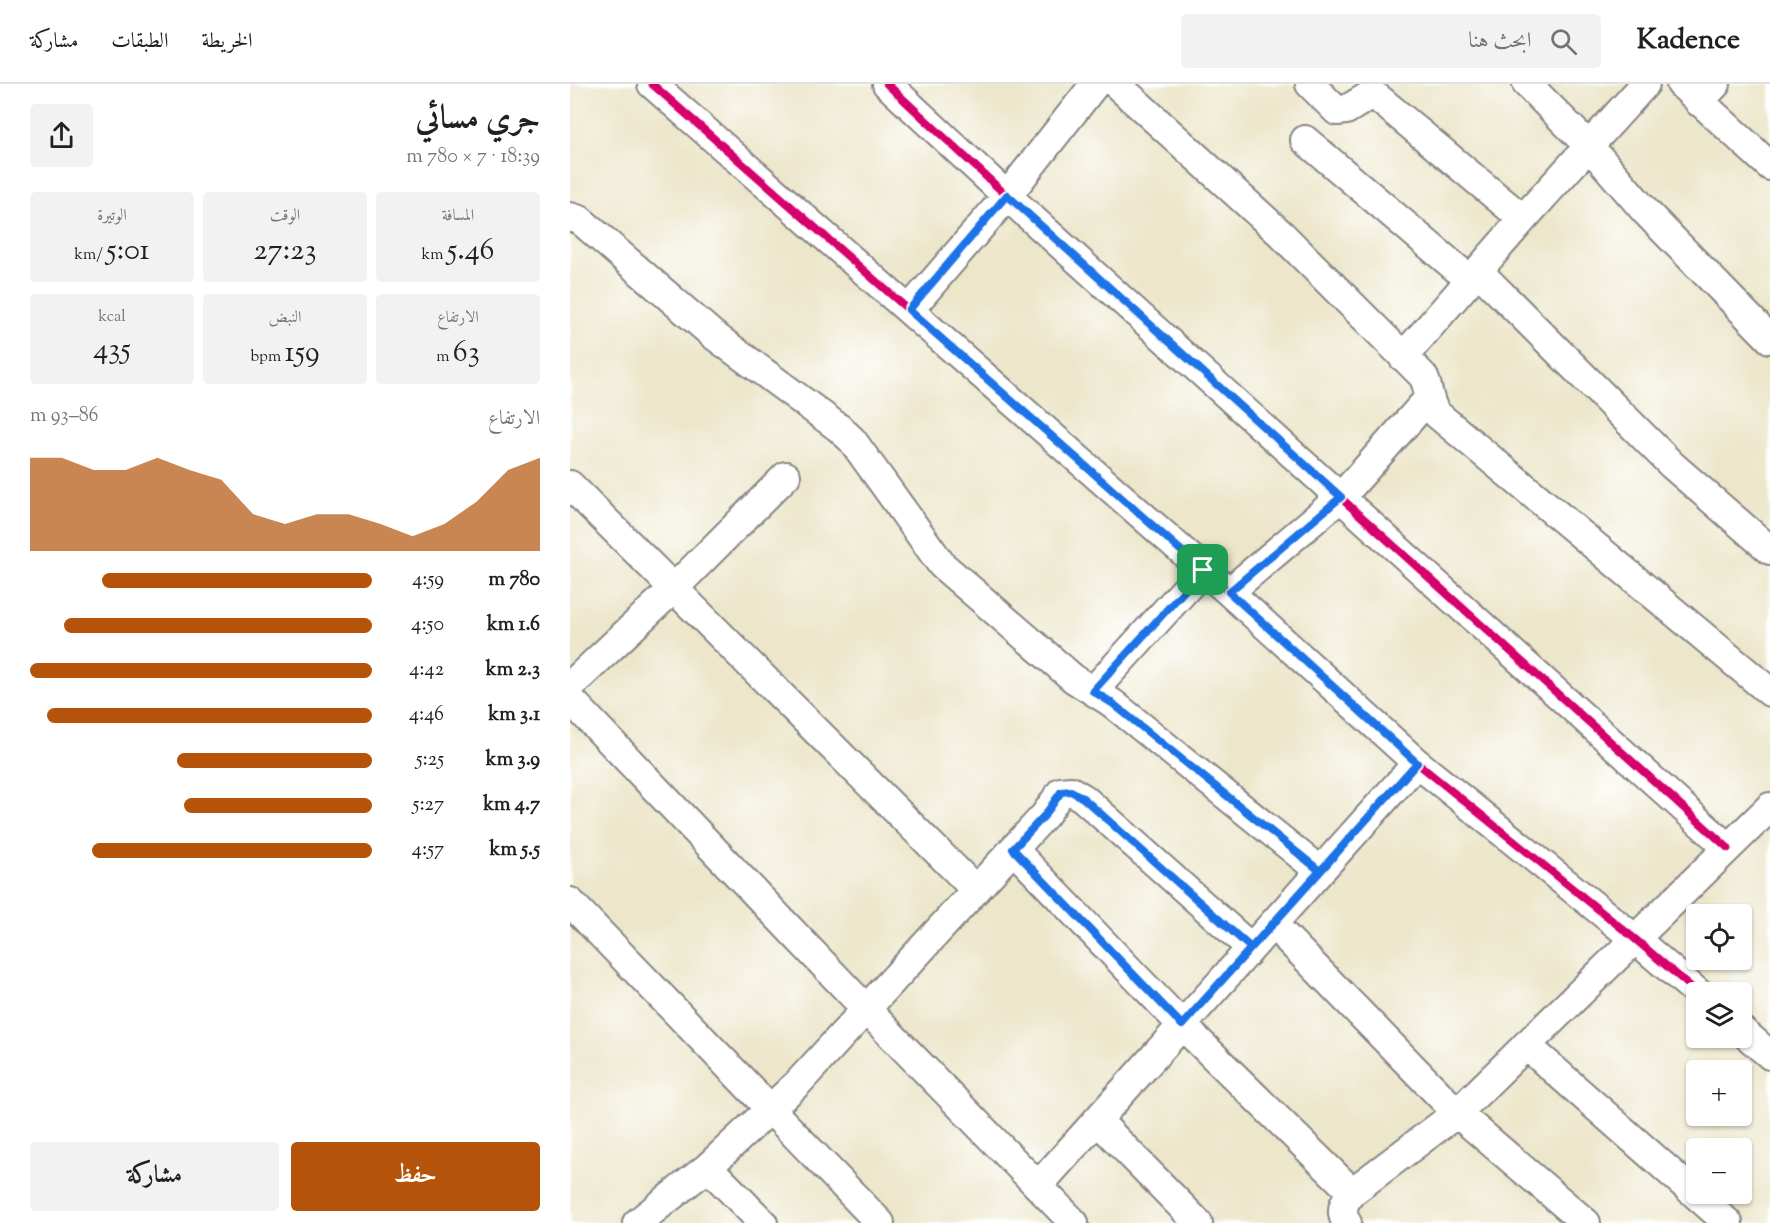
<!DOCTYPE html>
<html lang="ar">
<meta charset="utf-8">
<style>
body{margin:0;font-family:"Sorts Mill Goudy",Amiri,serif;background:#f2f2f2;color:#202124;direction:rtl;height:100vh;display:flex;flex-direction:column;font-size:22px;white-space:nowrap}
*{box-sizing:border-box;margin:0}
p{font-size:20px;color:#757577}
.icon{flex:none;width:33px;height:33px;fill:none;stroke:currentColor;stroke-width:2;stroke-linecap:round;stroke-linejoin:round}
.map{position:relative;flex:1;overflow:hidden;direction:ltr}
.sheet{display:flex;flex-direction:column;background:#fff;width:570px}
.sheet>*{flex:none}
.buttons{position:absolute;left:1116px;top:820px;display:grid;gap:12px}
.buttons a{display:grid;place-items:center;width:66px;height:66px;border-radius:6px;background:#fff;box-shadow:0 2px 4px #0004;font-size:30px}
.pin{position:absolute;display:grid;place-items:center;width:51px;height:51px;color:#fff;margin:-26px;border-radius:12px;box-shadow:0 3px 9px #0006}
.round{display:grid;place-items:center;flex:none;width:63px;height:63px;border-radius:6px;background:#f2f2f2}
.headline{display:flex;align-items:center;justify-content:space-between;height:102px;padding:0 30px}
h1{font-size:33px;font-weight:600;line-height:45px}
.figures{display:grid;grid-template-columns:repeat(3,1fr);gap:9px;height:102px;padding:6px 30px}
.figures div{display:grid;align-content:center;border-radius:6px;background:#f2f2f2;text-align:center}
.figures b{font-size:30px;font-weight:600}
.figures small{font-size:16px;font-weight:400}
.figures p{font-size:16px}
.chart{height:168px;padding:12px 30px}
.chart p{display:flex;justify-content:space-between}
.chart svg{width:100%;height:108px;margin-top:6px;fill:#b45309;opacity:.7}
.cta{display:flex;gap:12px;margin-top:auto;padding:12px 30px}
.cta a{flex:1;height:69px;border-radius:6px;background:#b45309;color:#fff;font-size:24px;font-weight:600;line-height:69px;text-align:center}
.cta a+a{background:#f2f2f2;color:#202124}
ul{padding:0 30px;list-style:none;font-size:20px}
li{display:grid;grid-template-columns:96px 72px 1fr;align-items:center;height:45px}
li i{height:15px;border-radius:8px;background:#b45309}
header{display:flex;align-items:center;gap:36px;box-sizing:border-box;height:84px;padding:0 30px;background:#fff;border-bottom:2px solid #e0e0e0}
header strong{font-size:28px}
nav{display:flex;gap:33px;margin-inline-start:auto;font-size:21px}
.search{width:420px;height:54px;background:#f2f2f2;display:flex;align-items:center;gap:15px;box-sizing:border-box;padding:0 21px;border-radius:6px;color:#757577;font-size:22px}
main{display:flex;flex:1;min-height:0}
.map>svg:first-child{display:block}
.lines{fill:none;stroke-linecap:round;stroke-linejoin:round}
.minor-casing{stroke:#878482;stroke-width:32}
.minor{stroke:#fff;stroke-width:28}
.cycleway-casing{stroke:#fff;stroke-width:11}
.cycleway{stroke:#d6006c;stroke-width:8}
.route-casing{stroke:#fff;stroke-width:12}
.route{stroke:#1a73e8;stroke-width:8}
</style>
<header>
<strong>Kadence</strong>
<div class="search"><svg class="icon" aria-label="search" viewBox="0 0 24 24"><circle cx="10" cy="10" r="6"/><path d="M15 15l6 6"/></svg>ابحث هنا</div>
<nav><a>الخريطة</a><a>الطبقات</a><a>مشاركة</a></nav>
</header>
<main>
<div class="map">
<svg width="1200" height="1139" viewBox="0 0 1200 1139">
<rect width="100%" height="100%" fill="#fff"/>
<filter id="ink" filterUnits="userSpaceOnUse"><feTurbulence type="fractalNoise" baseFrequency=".0167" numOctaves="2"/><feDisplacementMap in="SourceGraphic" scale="12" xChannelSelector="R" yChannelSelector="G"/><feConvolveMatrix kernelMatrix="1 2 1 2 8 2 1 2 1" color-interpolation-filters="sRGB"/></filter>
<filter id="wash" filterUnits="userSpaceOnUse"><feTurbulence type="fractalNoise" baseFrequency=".008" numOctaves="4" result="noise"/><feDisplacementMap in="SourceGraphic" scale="24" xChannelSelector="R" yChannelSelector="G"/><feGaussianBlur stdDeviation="1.35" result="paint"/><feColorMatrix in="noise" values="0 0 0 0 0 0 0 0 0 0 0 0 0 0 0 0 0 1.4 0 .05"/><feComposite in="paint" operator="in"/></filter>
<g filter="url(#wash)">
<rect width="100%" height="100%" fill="#ece6ca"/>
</g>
<g filter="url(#ink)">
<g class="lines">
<defs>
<path id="minor" d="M82,0L659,508L847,679L1065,855L1128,909
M317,0L437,112L1158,764
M546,0L711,150L853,292C860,304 857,320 868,331L1200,608
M740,0L767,27L776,26L799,12L808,14L953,135
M957,0L1019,62L1076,128L1200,255
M1111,0L1200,82
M1129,18L1146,0
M735,56L900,196
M0,133L10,136L142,250L269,344L282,356L372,481L504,595L542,619L750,787
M908,187L1102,381L1200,466
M339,226L437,112L525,0
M833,273L953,135L1075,0
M0,401L406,806
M659,508L771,413L859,314
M0,602L104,504L216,392
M523,607L633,486
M0,615L296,925L504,1139
M443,765L612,941L782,1108
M0,818L310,1139
M703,840L887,1029L1016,1139
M1172,947L1200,971
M956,961L1158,1139
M527,1036L628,1139
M138,1083L193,1139
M468,1102L847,679
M67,1139L138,1083L228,999L475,731L491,708L501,707L513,714L681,864
M777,1139C769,1128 774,1117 782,1108L887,1029L1200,723"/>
</defs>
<use href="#minor" class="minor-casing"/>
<use href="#minor" class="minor"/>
<defs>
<path id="cycleway" d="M82,0L659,508L847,679L1065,855L1128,909
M317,0L437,112L1158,764"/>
</defs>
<use href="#cycleway" class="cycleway-casing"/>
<use href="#cycleway" class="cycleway"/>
</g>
</g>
<g class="lines" filter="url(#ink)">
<defs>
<path id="route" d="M633,486L339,226L437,111L771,413L659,508L847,679L703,840L681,864L513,714L501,707L491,708L475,731L443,765L612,941L750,787L542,619L523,607L633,486"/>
</defs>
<use href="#route" class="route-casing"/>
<use href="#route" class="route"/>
</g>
</svg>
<div class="buttons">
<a><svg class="icon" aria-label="locate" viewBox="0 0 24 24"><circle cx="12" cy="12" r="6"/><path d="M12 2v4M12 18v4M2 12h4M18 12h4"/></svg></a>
<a><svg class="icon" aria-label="layers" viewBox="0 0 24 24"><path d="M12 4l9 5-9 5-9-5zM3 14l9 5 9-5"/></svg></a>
<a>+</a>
<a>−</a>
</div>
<div class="pin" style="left:633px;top:486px;background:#1e9e55"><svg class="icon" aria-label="arrive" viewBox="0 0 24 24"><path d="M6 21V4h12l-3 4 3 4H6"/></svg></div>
</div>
<section class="sheet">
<div class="headline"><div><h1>جري مسائي</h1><p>18:39 · 7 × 780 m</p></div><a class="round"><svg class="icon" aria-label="share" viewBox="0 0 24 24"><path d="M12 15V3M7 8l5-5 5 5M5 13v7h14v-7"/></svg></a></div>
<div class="figures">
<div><p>المسافة</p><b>5.46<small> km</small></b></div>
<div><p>الوقت</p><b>27:23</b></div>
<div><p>الوتيرة</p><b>5:01<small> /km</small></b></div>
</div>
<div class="figures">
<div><p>الارتفاع</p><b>63<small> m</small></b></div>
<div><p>النبض</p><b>159<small> bpm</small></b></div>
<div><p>kcal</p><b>435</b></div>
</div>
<div class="chart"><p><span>الارتفاع</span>86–93 m</p>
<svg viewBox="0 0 160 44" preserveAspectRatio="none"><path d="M0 44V6L10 6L20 11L30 11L40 6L50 11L60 15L70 29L80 33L90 29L100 29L110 33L120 38L130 33L140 24L150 11L160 6V44z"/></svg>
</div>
<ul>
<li><b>780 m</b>4:59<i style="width:79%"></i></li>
<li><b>1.6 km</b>4:50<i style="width:90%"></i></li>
<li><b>2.3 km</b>4:42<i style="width:100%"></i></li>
<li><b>3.1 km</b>4:46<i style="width:95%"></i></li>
<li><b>3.9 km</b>5:25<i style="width:57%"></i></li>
<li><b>4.7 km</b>5:27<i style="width:55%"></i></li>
<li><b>5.5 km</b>4:57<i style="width:82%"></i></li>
</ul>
<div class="cta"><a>حفظ</a><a>مشاركة</a></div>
</section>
</main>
